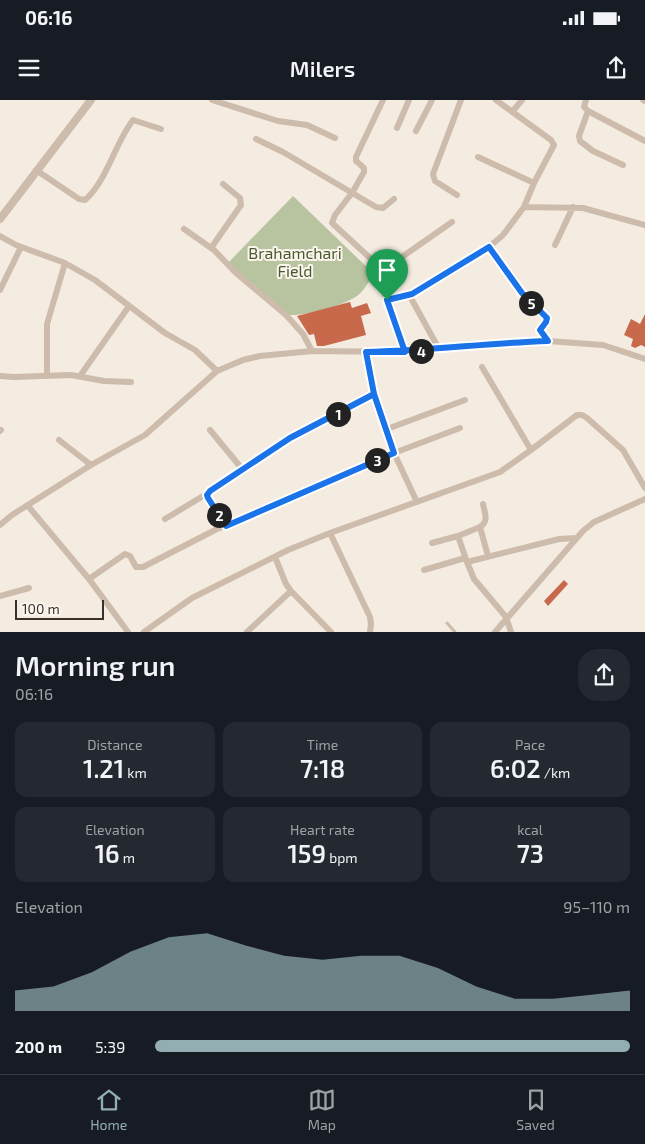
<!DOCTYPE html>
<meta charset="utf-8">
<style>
body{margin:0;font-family:"Exo 2",sans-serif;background:#242831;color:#f1f3f6;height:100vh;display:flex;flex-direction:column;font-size:19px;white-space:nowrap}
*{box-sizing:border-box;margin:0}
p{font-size:16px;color:#9ea1a6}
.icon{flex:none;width:28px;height:28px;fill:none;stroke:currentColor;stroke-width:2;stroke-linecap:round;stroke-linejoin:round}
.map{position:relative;height:532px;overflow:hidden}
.panel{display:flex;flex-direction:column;background:#171b24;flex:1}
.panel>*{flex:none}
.scale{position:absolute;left:15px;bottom:12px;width:89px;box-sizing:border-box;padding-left:5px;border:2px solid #3b302b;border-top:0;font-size:14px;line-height:18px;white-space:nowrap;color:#3b302b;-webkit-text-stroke:4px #fbf5ee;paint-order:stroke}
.pin{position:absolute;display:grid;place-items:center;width:42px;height:42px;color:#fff;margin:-51px -21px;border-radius:50% 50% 50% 0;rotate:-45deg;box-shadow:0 0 5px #0007}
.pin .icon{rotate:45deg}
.km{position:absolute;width:25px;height:25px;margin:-12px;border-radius:50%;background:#222;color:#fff;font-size:14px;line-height:25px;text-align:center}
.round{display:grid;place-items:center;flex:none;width:52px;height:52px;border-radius:20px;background:#242831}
.summary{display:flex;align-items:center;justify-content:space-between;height:85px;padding:0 15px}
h1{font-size:28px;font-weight:600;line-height:38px}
.metrics{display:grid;grid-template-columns:repeat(3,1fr);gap:8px;height:85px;padding:5px 15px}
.metrics div{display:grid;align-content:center;border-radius:12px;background:#242831;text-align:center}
.metrics b{font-size:25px;font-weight:600}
.metrics small{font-size:14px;font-weight:400}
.metrics p{font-size:14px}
.chart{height:140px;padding:10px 15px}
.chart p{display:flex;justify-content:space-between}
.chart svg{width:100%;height:90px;margin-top:5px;fill:#92aeb2;opacity:.7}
ul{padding:0 15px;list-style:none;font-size:16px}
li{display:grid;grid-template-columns:80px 60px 1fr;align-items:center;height:38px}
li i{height:12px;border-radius:6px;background:#92aeb2}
.status{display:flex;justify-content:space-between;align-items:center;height:35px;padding:0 25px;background:#171b24;direction:ltr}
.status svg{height:14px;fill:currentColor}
header{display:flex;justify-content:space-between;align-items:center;height:65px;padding:0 15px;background:#171b24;font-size:22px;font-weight:600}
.tab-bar{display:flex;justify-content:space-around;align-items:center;height:70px;border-top:1px solid #363941;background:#171b24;font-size:14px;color:#9ea1a6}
.tab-bar a{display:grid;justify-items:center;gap:2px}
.tab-bar .active{color:#92aeb2}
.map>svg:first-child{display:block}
.green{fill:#b8c4a0}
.building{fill:#c8694b}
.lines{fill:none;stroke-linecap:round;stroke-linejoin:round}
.service{stroke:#cdbbac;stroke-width:3}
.minor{stroke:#cdbbac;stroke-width:6}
.tertiary{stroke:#cdbbac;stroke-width:8}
.route-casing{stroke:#fff;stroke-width:10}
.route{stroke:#1a73e8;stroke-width:6}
.labels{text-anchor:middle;stroke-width:4;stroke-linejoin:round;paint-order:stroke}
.park-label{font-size:16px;fill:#4a5a2e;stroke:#fbf5ee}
</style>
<div class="status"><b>06:16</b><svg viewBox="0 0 49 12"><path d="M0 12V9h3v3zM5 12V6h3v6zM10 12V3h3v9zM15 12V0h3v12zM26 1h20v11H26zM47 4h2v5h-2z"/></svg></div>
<header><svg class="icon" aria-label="menu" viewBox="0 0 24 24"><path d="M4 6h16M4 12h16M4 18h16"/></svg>Milers<svg class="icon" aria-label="share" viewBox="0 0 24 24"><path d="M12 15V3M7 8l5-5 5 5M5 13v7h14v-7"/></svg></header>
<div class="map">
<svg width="645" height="532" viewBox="0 0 645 532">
<rect width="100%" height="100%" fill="#f4ebe1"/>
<path class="green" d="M293,96L374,174C369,181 364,191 357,196C340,207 306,216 286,215L227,164Z"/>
<path class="building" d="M350,202L352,208L367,203L371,213L361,216L366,235L324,246H317L314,234L309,235L297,216Z
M645,214V247L641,245L635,248L631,246L633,239L624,235L631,219L640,224Z
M564,480L568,484L548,506L544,501Z"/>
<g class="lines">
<path class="service" d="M447,523L455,532"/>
<path class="minor" d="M212,0L278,21L307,25L335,38
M383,0L356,57V61L364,68V72L352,93L335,115L332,123L370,158L375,165L405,252
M496,0L551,40L554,45L534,83L524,107
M586,0L584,7L588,11L645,41
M643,0L645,1
M588,11L579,36L580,41L593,51L623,65
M512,12L522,0
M397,28L409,0
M416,31L432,0
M256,39L283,52L376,107L383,108L394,99
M478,57L534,83
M36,70L79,99L85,100C107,81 115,43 133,20L161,29
M457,95L435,81L433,74L461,0
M184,129L214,150L235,172L286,215L303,234L312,251
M0,136L16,145L65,163L95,180L165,233L195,250L217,271
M555,145L573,107
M489,147L522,193L547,218L546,222L540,230L548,241
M211,148L241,105L240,98L223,84
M379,173L452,122
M0,190L21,147
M387,201L413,194
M439,249L412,200V196L489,147L503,135L524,107L583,108L645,125
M366,252L374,294L394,353L417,402
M482,267L531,350
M47,275V224L65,163
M0,276L13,277L71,275L104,281L131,282
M80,276L127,209
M374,294L290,338L210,391L207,395L208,398L226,426L394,353L460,328
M387,329L465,300
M210,330L243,370
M0,331L1,330
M59,340L91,365
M483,404C485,414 489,421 480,427L488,456
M28,406L89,479L128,532
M165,419L208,393
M0,425L12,415L91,365L145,335L217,271L243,260L260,256L312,251L405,252L503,242L548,241L603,245L645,259
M330,433L370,517L371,524L370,532
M458,436L480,427
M432,443L458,436L467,462
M275,457L286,484L291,491L331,532
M424,470L465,458
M89,479L125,454L130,456L136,467H143L217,429L226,426
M0,496L29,488
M144,532L192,498L288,450L330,433L500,372L531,350L577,315H582L587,318L623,350L645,388
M247,532L291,491
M495,532L583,431L594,422L645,399
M511,532L506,517L474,479L467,462L559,439L576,438"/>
<path class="tertiary" d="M0,119L91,0"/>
</g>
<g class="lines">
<defs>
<path id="route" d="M387,200L405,252H366L374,294L290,338L210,391L207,395L208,398L226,426L394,353L374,294L366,252C427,251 487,243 548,241L540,230L546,222L547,218L522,193L489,147L412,194L387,200"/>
</defs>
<use href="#route" class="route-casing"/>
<use href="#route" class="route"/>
</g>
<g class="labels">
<g class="park-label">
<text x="295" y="159">Brahamchari<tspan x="295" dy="18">Field</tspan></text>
</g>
</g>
</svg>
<div class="scale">100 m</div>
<div class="pin" style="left:387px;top:200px;background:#1e9e55"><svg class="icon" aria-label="arrive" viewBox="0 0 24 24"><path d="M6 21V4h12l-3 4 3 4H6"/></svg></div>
<b class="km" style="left:338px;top:314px">1</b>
<b class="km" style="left:219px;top:415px">2</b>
<b class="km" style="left:377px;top:360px">3</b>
<b class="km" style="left:421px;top:251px">4</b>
<b class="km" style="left:531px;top:203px">5</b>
</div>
<section class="panel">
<div class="summary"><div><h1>Morning run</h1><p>06:16</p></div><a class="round"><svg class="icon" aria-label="share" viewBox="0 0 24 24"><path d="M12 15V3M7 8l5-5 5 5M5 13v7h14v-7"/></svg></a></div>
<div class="metrics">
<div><p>Distance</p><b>1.21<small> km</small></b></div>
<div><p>Time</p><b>7:18</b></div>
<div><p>Pace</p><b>6:02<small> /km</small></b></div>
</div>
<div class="metrics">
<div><p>Elevation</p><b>16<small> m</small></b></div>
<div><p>Heart rate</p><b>159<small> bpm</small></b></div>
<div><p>kcal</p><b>73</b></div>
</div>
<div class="chart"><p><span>Elevation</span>95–110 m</p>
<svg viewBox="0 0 160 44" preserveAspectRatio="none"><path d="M0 44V34L10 32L20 25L30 15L40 8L50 6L60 12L70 17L80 19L90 17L100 17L110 23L120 32L130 38L140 38L150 36L160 34V44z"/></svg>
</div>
<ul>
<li><b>200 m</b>5:39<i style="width:100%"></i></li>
</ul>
</section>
<nav class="tab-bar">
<a class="active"><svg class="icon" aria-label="home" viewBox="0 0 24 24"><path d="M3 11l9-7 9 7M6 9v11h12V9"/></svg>Home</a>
<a><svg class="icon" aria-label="map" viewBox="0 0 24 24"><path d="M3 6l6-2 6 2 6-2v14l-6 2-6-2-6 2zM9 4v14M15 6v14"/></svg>Map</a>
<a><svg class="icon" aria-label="saved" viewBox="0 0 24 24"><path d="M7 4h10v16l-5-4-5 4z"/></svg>Saved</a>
</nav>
